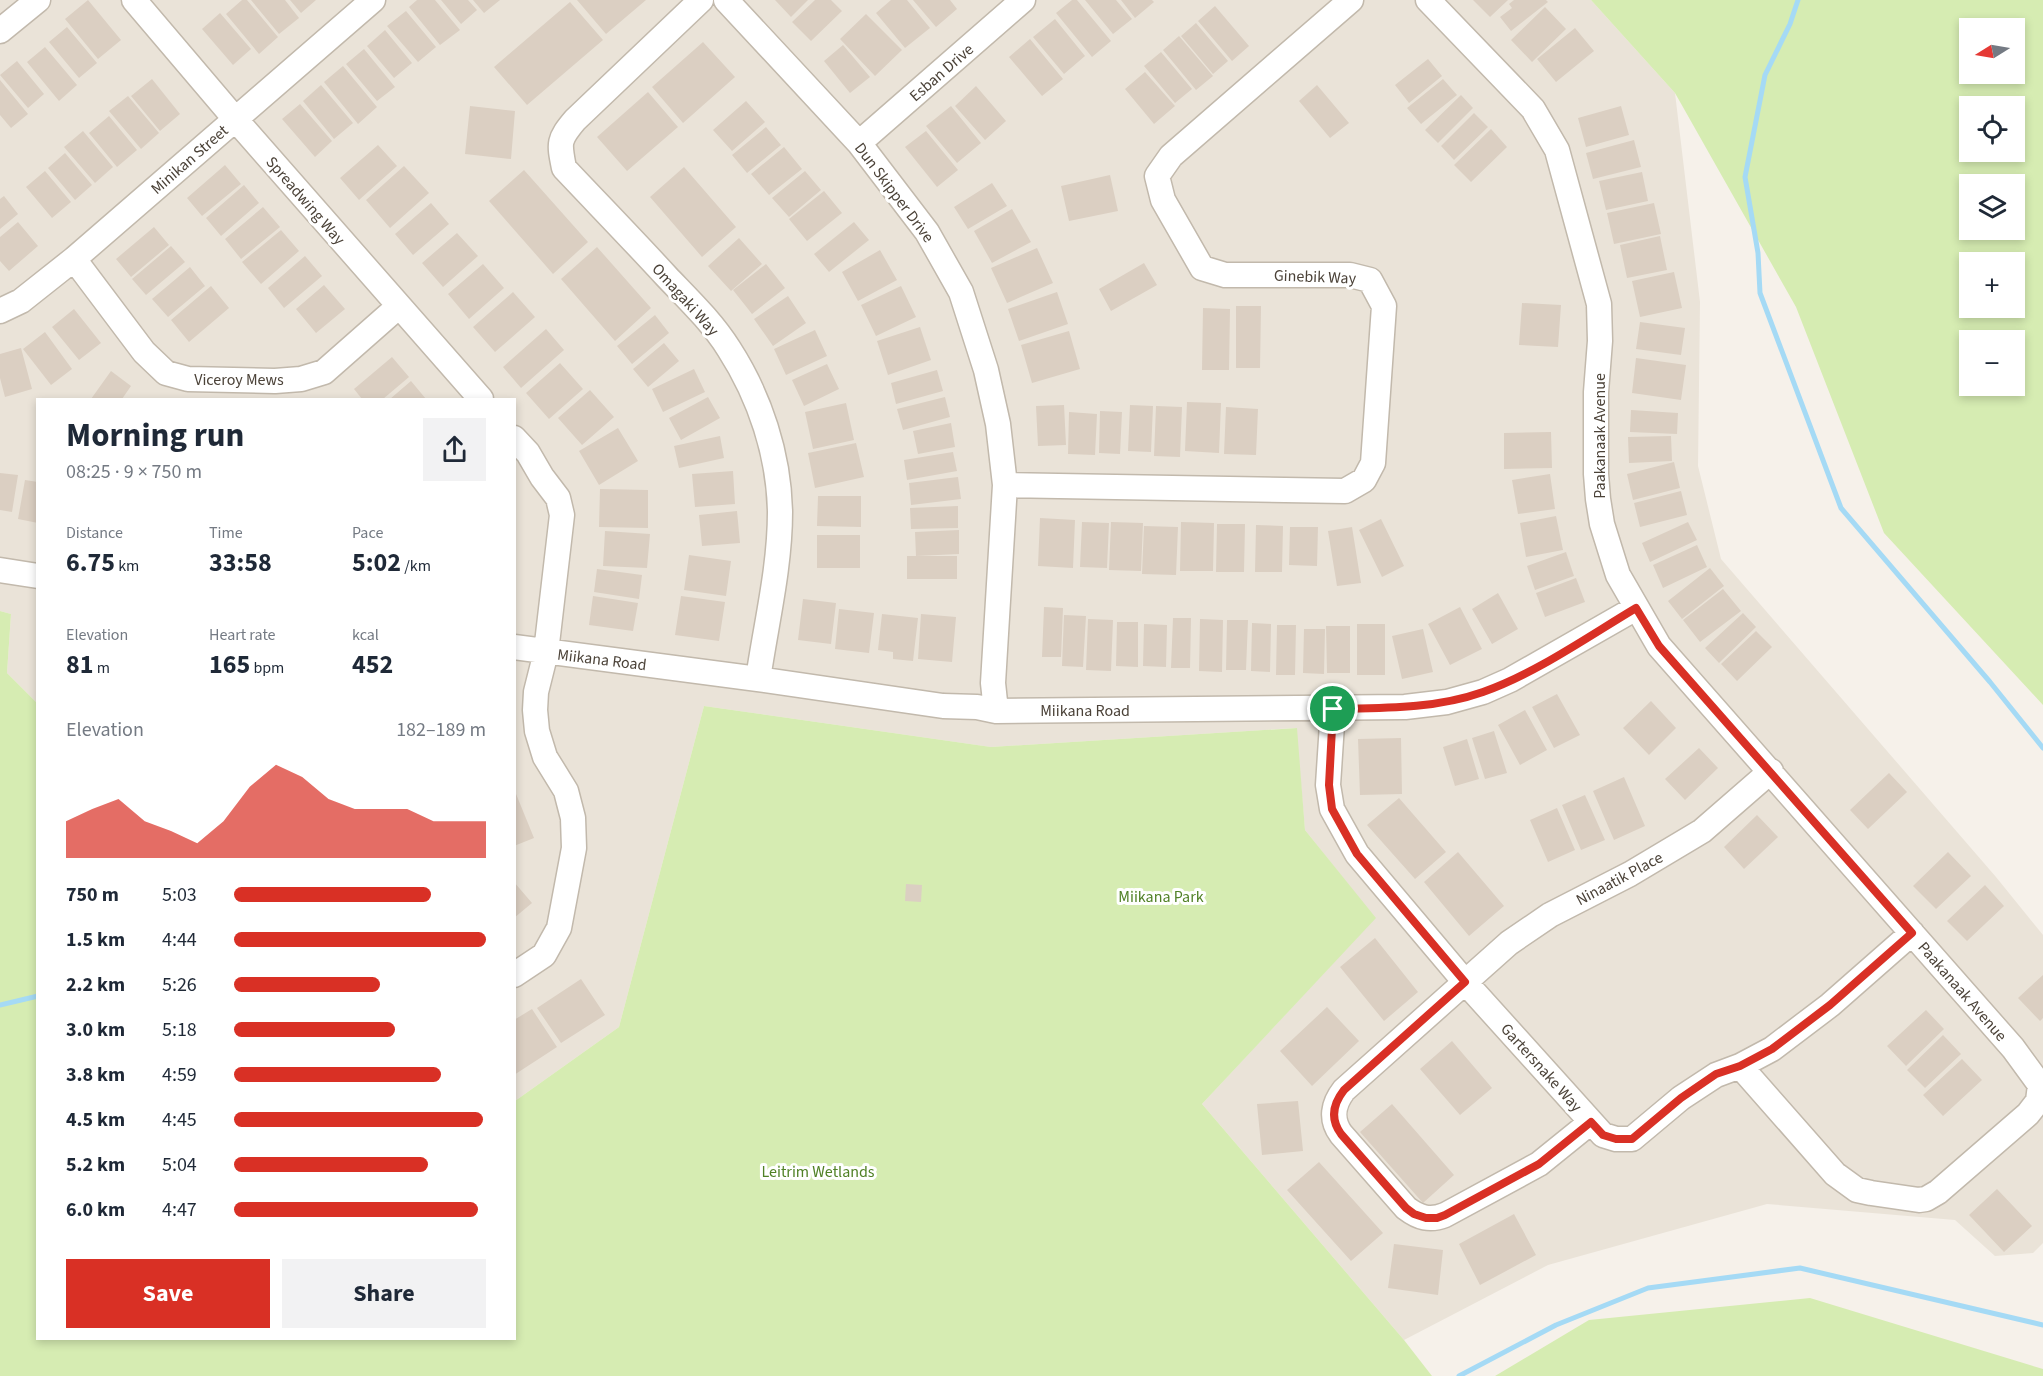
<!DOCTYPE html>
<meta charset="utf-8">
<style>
body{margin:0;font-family:"Source Sans 3",sans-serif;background:#f2f2f3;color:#1f2937;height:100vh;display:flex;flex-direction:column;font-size:22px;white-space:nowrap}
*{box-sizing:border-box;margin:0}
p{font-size:20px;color:#747a83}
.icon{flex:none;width:33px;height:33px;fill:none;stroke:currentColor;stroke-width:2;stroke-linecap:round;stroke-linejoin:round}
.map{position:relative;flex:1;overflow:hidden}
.details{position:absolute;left:36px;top:398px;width:480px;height:942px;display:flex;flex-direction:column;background:#fff;border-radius:0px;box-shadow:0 3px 9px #0003}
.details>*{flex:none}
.needle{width:39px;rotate:259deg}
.tools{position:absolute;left:1959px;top:18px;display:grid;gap:12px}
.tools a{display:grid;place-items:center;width:66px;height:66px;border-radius:0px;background:#fff;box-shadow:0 3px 9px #0003;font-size:30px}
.pin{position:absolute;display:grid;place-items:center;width:51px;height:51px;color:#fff;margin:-26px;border:3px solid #fff;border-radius:50%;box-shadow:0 2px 6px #0007}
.round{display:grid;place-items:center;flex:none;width:63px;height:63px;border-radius:0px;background:#f2f2f3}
.summary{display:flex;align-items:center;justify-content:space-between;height:102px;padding:0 30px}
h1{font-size:33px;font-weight:700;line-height:45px}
.stats{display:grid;grid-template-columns:repeat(3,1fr);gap:9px;height:102px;padding:6px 30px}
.stats div{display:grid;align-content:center}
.stats b{font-size:26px;font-weight:700}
.stats small{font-size:16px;font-weight:400}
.stats p{font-size:16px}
.chart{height:168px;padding:12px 30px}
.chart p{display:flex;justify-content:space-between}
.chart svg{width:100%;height:108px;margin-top:6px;fill:#d93025;opacity:.7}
.primary-button{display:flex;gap:12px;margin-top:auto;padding:12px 30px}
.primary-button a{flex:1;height:69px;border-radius:0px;background:#d93025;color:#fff;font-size:24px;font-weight:700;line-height:69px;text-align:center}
.primary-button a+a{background:#f2f2f3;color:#1f2937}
ul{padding:0 30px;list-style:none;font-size:20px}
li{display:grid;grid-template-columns:96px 72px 1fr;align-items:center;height:45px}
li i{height:15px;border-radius:8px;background:#d93025}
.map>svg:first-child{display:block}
.residential{fill:#eae3d8}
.green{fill:#d6ecb2;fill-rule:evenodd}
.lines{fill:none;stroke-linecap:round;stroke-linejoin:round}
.stream{stroke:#a5daf5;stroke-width:5}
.building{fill:#dbcfc2}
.minor-casing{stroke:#c2b9ac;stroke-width:27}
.minor{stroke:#fff;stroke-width:24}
.route-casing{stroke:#fff;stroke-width:12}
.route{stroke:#d93025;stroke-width:8}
.labels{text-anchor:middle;stroke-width:6;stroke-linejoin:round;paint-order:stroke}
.street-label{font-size:16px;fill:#4b4238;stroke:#fff}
.park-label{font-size:16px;fill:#508126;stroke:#fff}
</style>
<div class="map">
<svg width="2043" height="1376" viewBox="0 0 2043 1376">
<rect width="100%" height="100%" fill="#f6f1ea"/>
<path class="residential" d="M0,0H1591L1675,93L1700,302L1698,466L1721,559L1996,877L2043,935V1243L2033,1253L1995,1256L1955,1220L1767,1204L1548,1265L1404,1340L1202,1104L1375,918L1305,830L1296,728L991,747L704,706L619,1027L515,1101L514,399H38L37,703L7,673L11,614L0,611Z"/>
<path class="green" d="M1591,0H2043V705L1884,533L1796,307L1675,93ZM2014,28V74H1970V28ZM2014,106V152H1970V106ZM2014,184V230H1970V184ZM2014,262V308H1970V262ZM2014,340V386H1970V340Z
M0,611L11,614L7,673L37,703L38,1338H514L515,1101L619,1027L704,706L991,747L1297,728L1305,830L1376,918L1202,1104L1404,1340L1432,1376H0Z
M1810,1298L2043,1369V1376H1495L1589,1320Z"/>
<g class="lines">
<path class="stream" d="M1798,0L1790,24L1765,75L1745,177L1758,253L1760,293L1841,508L1990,682L2043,748
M0,1005L38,996
M1459,1376L1556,1325L1648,1288L1800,1268L2043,1325"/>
</g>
<path class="building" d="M88,0L121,40L98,59L65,19Z
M242,0H247L278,37L259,54L226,14Z
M251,0H285L299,18L279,34Z
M290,0H316L301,13Z
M417,0H435L460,30L440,45L409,7Z
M441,0H468L477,10L461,24Z
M473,0H500L484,13Z
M577,0H646L606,34Z
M775,0H808L791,17Z
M815,0H831L842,11L811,41L792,22Z
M891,0H907L930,28L905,48L876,13Z
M913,0H950L957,9L936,27Z
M1072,0H1077L1111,41L1092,57L1056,13Z
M1085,0H1116L1132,19L1113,34Z
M1121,0H1152L1154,2L1135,18Z
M1473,0H1508L1490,17Z
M1514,0H1546L1548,2L1511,31L1500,17L1512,8L1509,4Z
M570,2L603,40L527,105L494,67Z
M1215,6L1249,46L1232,61L1198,21Z
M1545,7L1566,29L1532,62L1511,40Z
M406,11L436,47L418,62L387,26Z
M220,13L251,49L233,65L202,29Z
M866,14L902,50L875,76L840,39Z
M1055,19L1085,56L1064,74L1033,37Z
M1196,23L1228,61L1213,74L1181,36Z
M67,27L97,63L79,78L49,42Z
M1575,28L1594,51L1556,82L1537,59Z
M385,30L412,63L394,78L367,46Z
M1179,36L1213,76L1196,90L1163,50Z
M1030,39L1063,79L1042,96L1009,57Z
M703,42L735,77L683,123L652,87Z
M843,45L870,77L850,93L824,61Z
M45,47L77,85L59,101L27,62Z
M364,49L395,87L377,101L346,64Z
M1161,52L1192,89L1175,103L1144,66Z
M1428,59L1442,76L1409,103L1395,85Z
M17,61L44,94L28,108L0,75Z
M343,66L377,107L358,124L324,82Z
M1145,72L1175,106L1154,124L1125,89Z
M152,79L180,114L160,131L131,96Z
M1443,79L1457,95L1421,124L1407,108Z
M0,80L28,114L11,128L0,115Z
M321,85L353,123L334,139L303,101Z
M1317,85L1349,123L1330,138L1299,101Z
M976,86L1006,121L985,140L955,106Z
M648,92L678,127L627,171L597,137Z
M1461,95L1473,108L1438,143L1425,130Z
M128,96L159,133L141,149L109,111Z
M746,101L765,122L732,151L713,130Z
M300,104L332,141L315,157L282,119Z
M470,106L515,111L511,159L465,154Z
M951,106L981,143L957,163L926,126Z
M1621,106L1629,135L1586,147L1578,118Z
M1474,113L1488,127L1454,160L1441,146Z
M109,116L137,150L117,167L89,133Z
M766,127L781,145L747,173L732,155Z
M1491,129L1507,147L1471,182L1454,165Z
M83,131L113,167L95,183L64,147Z
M926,131L958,170L937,187L905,147Z
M1634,140L1641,167L1593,179L1586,153Z
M378,145L397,166L359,200L340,178Z
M784,147L802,169L769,195L751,174Z
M65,153L92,185L75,200L48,168Z
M225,165L241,184L202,216L187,198Z
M404,166L429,193L390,228L366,200Z
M684,167L736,227L702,257L650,197Z
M524,170L588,242L553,274L489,201Z
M45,171L71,202L52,218L26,187Z
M805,171L821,190L789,217L772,198Z
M1642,172L1648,201L1606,210L1599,181Z
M1110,175L1118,211L1069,221L1061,186Z
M992,183L1007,206L968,229L954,207Z
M244,185L259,203L221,236L206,218Z
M824,191L842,213L807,241L789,219Z
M4,196L18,214L0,229V199Z
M431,203L449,224L413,255L395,234Z
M1654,203L1661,234L1614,244L1607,213Z
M263,207L280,227L241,259L225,239Z
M1012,209L1031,242L992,263L974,231Z
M18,222L38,246L9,271L0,261V237Z
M854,222L869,240L829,272L814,254Z
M154,227L169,245L131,277L116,259Z
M281,230L299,251L261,284L242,262Z
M457,233L478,256L443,287L422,263Z
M1660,236L1667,270L1627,278L1620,245Z
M739,238L762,264L731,291L708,266Z
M171,246L185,262L146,295L132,279Z
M597,247L651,308L615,341L561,279Z
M1037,248L1053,283L1007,303L991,268Z
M880,250L897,280L858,301L842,272Z
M305,256L322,276L284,308L268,288Z
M1144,263L1157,285L1111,311L1099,289Z
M483,264L504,288L469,319L448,294Z
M766,264L785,288L752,314L733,290Z
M190,267L205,286L168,317L152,299Z
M1674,272L1682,308L1640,317L1632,281Z
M324,285L345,309L316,333L296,309Z
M211,286L229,308L189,342L171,320Z
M901,286L916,317L876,336L861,305Z
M513,292L535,317L495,352L473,327Z
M1057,292L1068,324L1019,341L1008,309Z
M788,296L806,323L773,346L754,319Z
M1522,303L1561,305L1558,347L1519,345Z
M1236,306H1261L1260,368H1236Z
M1203,308L1230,309L1229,370H1202Z
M74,309L101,343L79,360L52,327Z
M655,315L669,333L632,364L617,346Z
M1640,322L1685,328L1681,355L1636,349Z
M920,327L931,360L888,375L877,341Z
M546,329L564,350L521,388L503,367Z
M815,330L827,356L786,375L774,349Z
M1069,331L1080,369L1032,383L1021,345Z
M45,332L72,369L51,385L23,349Z
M664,343L679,361L648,387L633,369Z
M21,348L32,389L5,397L0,378V354Z
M392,357L409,377L383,399H362L354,389Z
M1636,358L1686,365L1681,400L1632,393Z
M560,363L583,389L549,419L526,393Z
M827,364L839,389L804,406L792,380Z
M694,369L705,392L663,412L652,389Z
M937,370L943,391L896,404L891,383Z
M111,371L131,386L122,399H91Z
M411,381L426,399H390Z
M590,390L614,417L582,445L558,418Z
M708,397L720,418L681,440L669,418Z
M945,397L950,417L903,430L897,409Z
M1187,402L1221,403L1219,453L1185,451Z
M846,403L854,440L813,449L805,412Z
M1064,405L1066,445L1038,446L1036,406Z
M1130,405L1153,406L1151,452L1128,451Z
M1156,406L1182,407L1180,457L1154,456Z
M1226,407L1258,409L1256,455L1224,454Z
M1631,410L1678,413L1677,434L1630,432Z
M1100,411L1122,412L1120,454L1099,453Z
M1069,412L1097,414L1095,455L1068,454Z
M951,423L955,447L918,454L913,431Z
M618,428L638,461L599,485L579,451Z
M1551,432L1552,468L1504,469V433Z
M720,436L724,458L679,468L674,446Z
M1671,436L1672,461L1629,463L1628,437Z
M856,443L864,477L815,488L808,453Z
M953,452L957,471L907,480L904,460Z
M1674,462L1680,488L1633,500L1627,474Z
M733,471L735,504L695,507L692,474Z
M0,473L18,475L12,512L0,510Z
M1550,474L1555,509L1518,514L1512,480Z
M958,477L961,499L911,505L909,483Z
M25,480L38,482V523L18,519Z
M600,489L648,490V528L599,527Z
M1681,491L1687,515L1640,527L1634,503Z
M818,496H861V527L817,526Z
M958,506V528L911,529L910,508Z
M737,511L740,543L702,546L699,515Z
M1556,516L1563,550L1526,557L1520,523Z
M1040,518L1075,520L1073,568L1038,566Z
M1381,519L1404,566L1382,577L1359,530Z
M1082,522L1109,523L1107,568L1080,567Z
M1111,522L1143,523L1141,571L1109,570Z
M1181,522L1214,523L1213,571H1180Z
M1688,522L1697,540L1650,562L1642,543Z
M1217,524H1245L1244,572H1216Z
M1256,525L1283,526L1282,572H1255Z
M1144,526L1178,527L1176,575L1142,574Z
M1290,527H1318L1317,566L1289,565Z
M1352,527L1361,583L1337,586L1328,531Z
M959,530V554L916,556L915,532Z
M605,531L650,534L647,568L603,566Z
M817,535H860V568H817Z
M1697,545L1707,567L1663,588L1653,565Z
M1566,552L1574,576L1535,590L1527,566Z
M689,555L731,561L726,596L684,590Z
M907,556H957V579H907Z
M1710,568L1724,586L1682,619L1668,601Z
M597,569L642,575L639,599L594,592Z
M1576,578L1585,602L1545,617L1536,593Z
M1723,589L1741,611L1700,642L1683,620Z
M1498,593L1518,629L1492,644L1472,609Z
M593,596L638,603L633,631L589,625Z
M681,596L725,602L719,641L675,635Z
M803,599L836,603L831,644L798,640Z
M1044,607L1063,608L1061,657H1042Z
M1460,607L1482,649L1450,665L1428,624Z
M839,609L874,613L869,653L835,649Z
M1743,613L1756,627L1719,663L1705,648Z
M882,614L918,618L913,661L893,659V652L878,650Z
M921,614L956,617L952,662L918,659Z
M1064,615L1086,616L1083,667L1062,666Z
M1173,618H1191L1190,668H1171Z
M1088,619L1113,620L1111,671L1086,670Z
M1200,619L1223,620L1222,672L1199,671Z
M1227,620H1248L1246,670H1226Z
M1117,622H1138V667L1116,666Z
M1252,623L1271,624L1270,672L1251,671Z
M1144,624L1167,625L1166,667L1143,666Z
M1357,624H1385V675H1357Z
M1277,625H1296L1295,675H1276Z
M1326,626H1350V673H1327Z
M1304,629H1325L1324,674L1303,673Z
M1423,629L1433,672L1402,679L1392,636Z
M1756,631L1772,647L1737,681L1721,664Z
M1557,694L1580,735L1554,748L1532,707Z
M1651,701L1676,728L1649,755L1623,728Z
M1525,710L1547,750L1520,765L1498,725Z
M1494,731L1507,773L1485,779L1472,738Z
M1401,738L1402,794L1360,795L1358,739Z
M1467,739L1479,779L1455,786L1443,747Z
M1699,748L1718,768L1685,800L1665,779Z
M1889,773L1907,792L1868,829L1850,810Z
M1624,777L1645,826L1614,840L1593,791Z
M514,789L534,838L514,846Z
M1585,795L1605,840L1581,850L1562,805Z
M1399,798L1446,852L1415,879L1367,825Z
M1557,808L1575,850L1548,862L1530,820Z
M1757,815L1778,837L1744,869L1724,847Z
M1458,852L1504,906L1469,936L1424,882Z
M1948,852L1971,876L1936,909L1913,886Z
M514,882L532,903L514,918Z
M906,884L922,885L921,902L905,901Z
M1985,885L2004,906L1967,941L1947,921Z
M1375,938L1418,992L1384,1021L1340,967Z
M2043,975V1018L2040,1021L2018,998Z
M581,979L605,1015L561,1043L537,1008Z
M1327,1007L1359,1041L1312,1086L1280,1051Z
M532,1009L557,1047L514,1075V1020Z
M1926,1010L1944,1029L1906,1066L1887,1046Z
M1943,1035L1961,1054L1925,1088L1907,1070Z
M1452,1041L1492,1088L1460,1115L1420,1069Z
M1962,1059L1982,1080L1943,1116L1923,1095Z
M1298,1101L1303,1151L1262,1155L1257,1104Z
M1392,1104L1454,1175L1423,1203L1360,1132Z
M1319,1162L1383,1233L1351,1261L1287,1190Z
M1997,1189L2032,1226L2004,1252L1969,1215Z
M1514,1214L1536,1255L1480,1285L1459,1244Z
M1394,1244L1443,1250L1438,1295L1388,1288Z"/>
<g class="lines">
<defs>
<path id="minor" d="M134,0L236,120L481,399
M701,0L575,120C558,140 559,143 564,168C598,204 633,240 667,277C689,300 712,322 729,349C760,397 779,455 780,512C780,568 766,624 758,679
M726,0L859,143L927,232L961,292L986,370L998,424L1005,485L993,683L996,711
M1428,0L1533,109L1557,150L1599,304L1600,341L1596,392V474L1598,499L1602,524L1618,575L1659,646L2013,1048L2040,1085L2038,1101L2028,1114L1938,1192L1926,1199L1919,1200L1871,1193L1857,1190L1835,1174L1740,1066
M0,31L38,0
M859,143L1023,0
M74,259L144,352L166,373L188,379L275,381L301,379L324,372L399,306
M0,311L21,301L74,259L373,0
M514,438L528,453L542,477L558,498L562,515L546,652L536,692L535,710L537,731L545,757L566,791L573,818L574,848L559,928L544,955L514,975
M1005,485L1345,491L1364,480L1373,463L1384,306L1370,280L1350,275H1225L1202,268L1163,200L1157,176L1171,156L1351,0
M0,570L38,576
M514,647L758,679L943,706L977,707L996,711L1405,707L1447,702L1483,692L1510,680L1636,608
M1333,709L1328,785L1332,809L1357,854L1465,982L1603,1135L1616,1139H1632L1681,1098L1716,1075L1740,1066L1772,1049L1830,1005L1912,933
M1591,1122L1539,1164L1445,1215C1430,1221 1419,1218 1406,1208L1341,1134C1330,1119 1333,1104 1344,1090L1509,943L1550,915L1630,874L1702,831L1771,771"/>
</defs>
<use href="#minor" class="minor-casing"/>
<use href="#minor" class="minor"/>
</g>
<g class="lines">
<defs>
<path id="route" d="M1636,608L1659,646L1912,933L1830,1005L1772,1049L1740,1066L1716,1074L1681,1098L1632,1139H1616L1603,1135L1591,1122L1539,1164L1445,1215L1437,1218H1426L1414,1214L1406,1208L1341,1134C1330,1119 1333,1104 1344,1090L1465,982L1357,854L1332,809L1329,785L1333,709C1383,708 1435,709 1483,692C1535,674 1589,636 1636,608Z"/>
</defs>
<use href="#route" class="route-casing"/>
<use href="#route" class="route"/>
</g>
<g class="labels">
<g class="street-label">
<text transform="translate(941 72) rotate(-41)" y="6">Esban Drive</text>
<text transform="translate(189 159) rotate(-41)" y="6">Minikan Street</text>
<text transform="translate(895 192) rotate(53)" y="6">Dun Skipper Drive</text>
<text transform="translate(306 200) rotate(49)" y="6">Spreadwing Way</text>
<text transform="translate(1315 276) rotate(2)" y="6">Ginebik Way</text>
<text transform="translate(686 299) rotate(48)" y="6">Omagaki Way</text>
<text x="239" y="385">Viceroy Mews</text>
<text transform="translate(1599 436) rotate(-90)" y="6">Paakanaak Avenue</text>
<text transform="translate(602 659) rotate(7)" y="6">Miikana Road</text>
<text x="1085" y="716">Miikana Road</text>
<text transform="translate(1619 878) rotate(-28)" y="6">Ninaatik Place</text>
<text transform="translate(1963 991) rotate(49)" y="6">Paakanaak Avenue</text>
<text transform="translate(1542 1067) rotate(48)" y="6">Gartersnake Way</text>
</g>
<g class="park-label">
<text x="1161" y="902">Miikana Park</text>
<text x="818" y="1177">Leitrim Wetlands</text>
</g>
</g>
</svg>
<div class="tools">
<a><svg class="needle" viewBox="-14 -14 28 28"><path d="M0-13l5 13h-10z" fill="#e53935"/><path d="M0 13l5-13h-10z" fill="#747a83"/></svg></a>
<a><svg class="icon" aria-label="locate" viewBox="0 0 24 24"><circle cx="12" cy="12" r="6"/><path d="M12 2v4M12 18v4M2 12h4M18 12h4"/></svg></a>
<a><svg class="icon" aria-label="layers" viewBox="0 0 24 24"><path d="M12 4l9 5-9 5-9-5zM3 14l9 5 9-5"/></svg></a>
<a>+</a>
<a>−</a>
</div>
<div class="pin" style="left:1333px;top:709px;background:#1e9e55"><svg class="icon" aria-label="arrive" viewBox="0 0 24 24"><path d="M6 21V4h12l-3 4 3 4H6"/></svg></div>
<section class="details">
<div class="summary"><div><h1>Morning run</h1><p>08:25 · 9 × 750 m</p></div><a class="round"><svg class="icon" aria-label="share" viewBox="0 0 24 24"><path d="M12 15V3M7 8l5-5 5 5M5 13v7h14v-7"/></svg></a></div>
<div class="stats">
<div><p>Distance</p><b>6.75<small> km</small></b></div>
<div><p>Time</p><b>33:58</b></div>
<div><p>Pace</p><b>5:02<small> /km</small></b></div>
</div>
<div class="stats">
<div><p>Elevation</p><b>81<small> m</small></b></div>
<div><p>Heart rate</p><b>165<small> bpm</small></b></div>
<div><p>kcal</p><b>452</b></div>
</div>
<div class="chart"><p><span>Elevation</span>182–189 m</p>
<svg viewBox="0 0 160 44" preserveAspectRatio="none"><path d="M0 44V29L10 24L20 20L30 29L40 33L50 38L60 29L70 15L80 6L90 11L100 20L110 24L120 24L130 24L140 29L150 29L160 29V44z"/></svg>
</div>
<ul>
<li><b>750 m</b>5:03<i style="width:78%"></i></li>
<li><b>1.5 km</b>4:44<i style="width:100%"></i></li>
<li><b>2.2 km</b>5:26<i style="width:58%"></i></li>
<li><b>3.0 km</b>5:18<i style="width:64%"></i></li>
<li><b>3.8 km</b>4:59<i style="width:82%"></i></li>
<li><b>4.5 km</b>4:45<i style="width:99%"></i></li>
<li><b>5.2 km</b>5:04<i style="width:77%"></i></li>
<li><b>6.0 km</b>4:47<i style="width:97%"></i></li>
</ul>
<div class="primary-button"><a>Save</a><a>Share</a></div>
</section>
</div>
